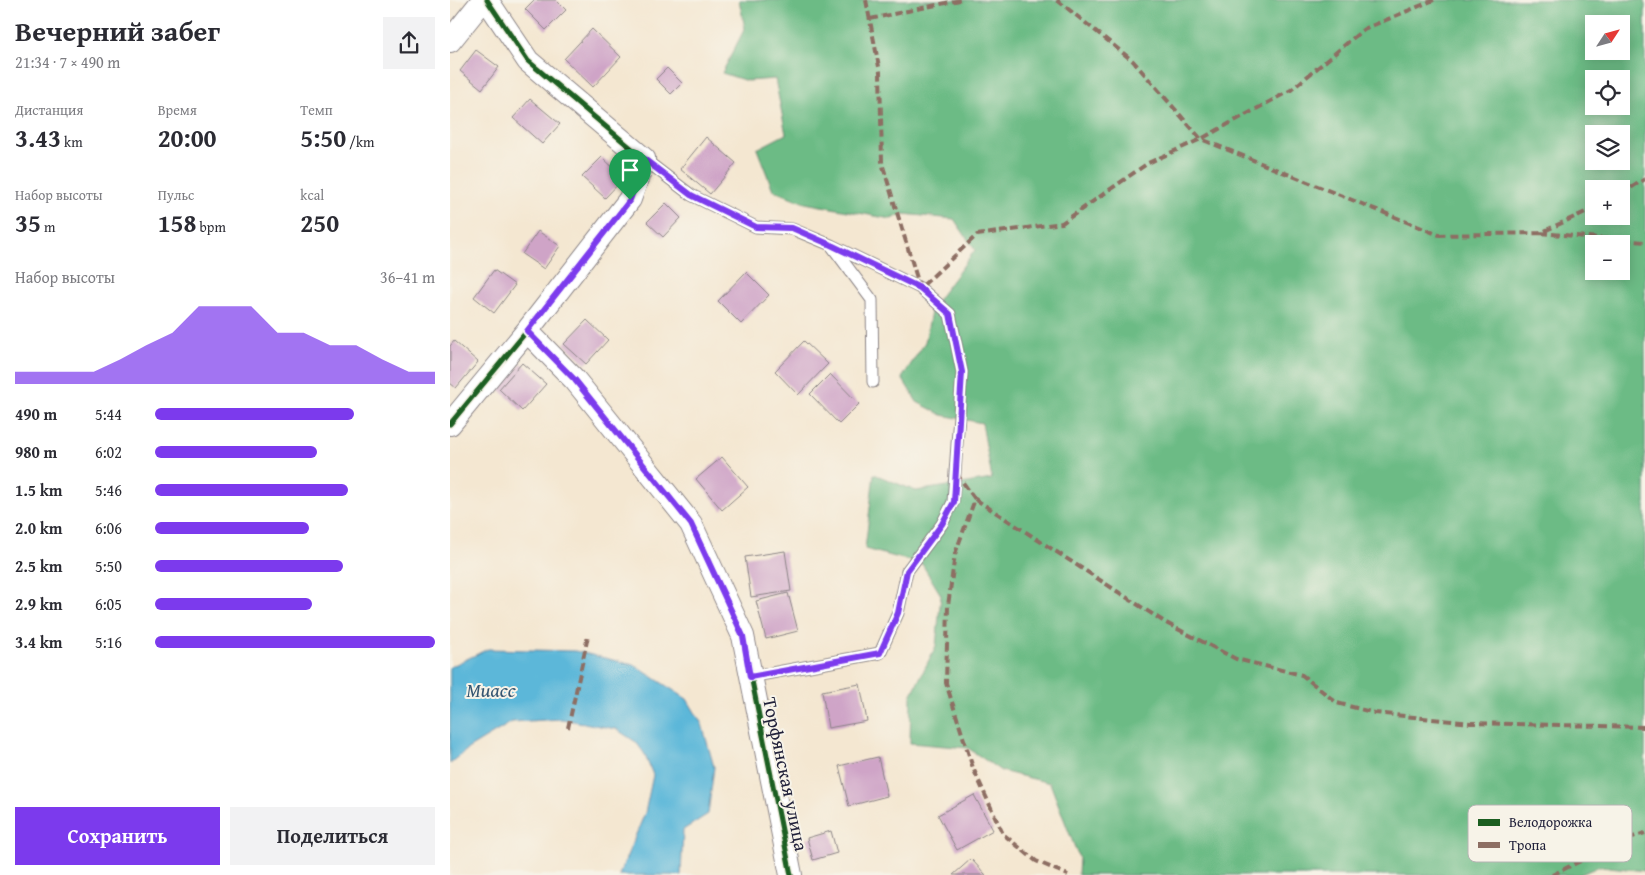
<!DOCTYPE html>
<html lang="ru">
<meta charset="utf-8">
<style>
body{margin:0;font-family:"Gentium Book Plus",serif;background:#f2f2f3;color:#2b2b33;height:100vh;display:flex;flex-direction:column;font-size:19px;white-space:nowrap}
*{box-sizing:border-box;margin:0}
p{font-size:16px;color:#7c7c81}
.icon{flex:none;width:28px;height:28px;fill:none;stroke:currentColor;stroke-width:2;stroke-linecap:round;stroke-linejoin:round}
.map{position:relative;flex:1;overflow:hidden}
.drawer{display:flex;flex-direction:column;background:#fff;width:450px}
.drawer>*{flex:none}
.needle{width:32px;rotate:54deg}
.buttons{position:absolute;left:1135px;top:15px;display:grid;gap:10px}
.buttons a{display:grid;place-items:center;width:45px;height:45px;border-radius:0px;background:#fff;box-shadow:0 2px 12px #0003;font-size:25px}
.pin{position:absolute;display:grid;place-items:center;width:42px;height:42px;color:#fff;margin:-51px -21px;border-radius:50% 50% 50% 0;rotate:-45deg;box-shadow:0 0 5px #0007}
.pin .icon{rotate:45deg}
.round{display:grid;place-items:center;flex:none;width:52px;height:52px;border-radius:0px;background:#f2f2f3}
.summary{display:flex;align-items:center;justify-content:space-between;height:85px;padding:0 15px}
h1{font-size:28px;font-weight:600;line-height:38px}
.metrics{display:grid;grid-template-columns:repeat(3,1fr);gap:8px;height:85px;padding:5px 15px}
.metrics div{display:grid;align-content:center}
.metrics b{font-size:25px;font-weight:600}
.metrics small{font-size:14px;font-weight:400}
.metrics p{font-size:14px}
.chart{height:140px;padding:10px 15px}
.chart p{display:flex;justify-content:space-between}
.chart svg{width:100%;height:90px;margin-top:5px;fill:#7c3aed;opacity:.7}
.action{display:flex;gap:10px;margin-top:auto;padding:10px 15px}
.action a{flex:1;height:58px;border-radius:0px;background:#7c3aed;color:#fff;font-size:20px;font-weight:600;line-height:58px;text-align:center}
.action a+a{background:#f2f2f3;color:#2b2b33}
ul{padding:0 15px;list-style:none;font-size:16px}
li{display:grid;grid-template-columns:80px 60px 1fr;align-items:center;height:38px}
li i{height:12px;border-radius:6px;background:#7c3aed}
main{display:flex;flex:1;min-height:0}
.map>svg:first-child{display:block}
.forest{fill:#6cbb85;stroke:#476e60;fill-rule:evenodd}
.water{fill:#5bb7d9;stroke:#3e6c8a}
.building{fill:#cfa4c7}
.lines{fill:none;stroke-linecap:round;stroke-linejoin:round}
.service-casing{stroke:#8b8486;stroke-width:13}
.minor-casing{stroke:#8b8486;stroke-width:24}
.service{stroke:#fff;stroke-width:11}
.minor{stroke:#fff;stroke-width:22}
.quiet{stroke:#8d6e63;stroke-width:4;stroke-dasharray:8 4;stroke-linecap:butt}
.cycleway-casing{stroke:#f7f3e8;stroke-width:8}
.cycleway{stroke:#1b5e20;stroke-width:5}
.route-casing{stroke:#fff;stroke-width:10}
.route{stroke:#7c3aed;stroke-width:6}
.labels{text-anchor:middle;stroke-width:4;stroke-linejoin:round;paint-order:stroke}
.street-label{font-size:19px;fill:#22223b;stroke:#f7f3e8}
.water-label{font-size:20px;font-style:italic;fill:#365672;stroke:#f7f3e8}
.key{fill:#f7f3e8;stroke:#b7b4b4;stroke-width:1}
.key-label{font-size:14px;fill:#22223b}
</style>
<main>
<section class="drawer">
<div class="summary"><div><h1>Вечерний забег</h1><p>21:34 · 7 × 490 m</p></div><a class="round"><svg class="icon" aria-label="share" viewBox="0 0 24 24"><path d="M12 15V3M7 8l5-5 5 5M5 13v7h14v-7"/></svg></a></div>
<div class="metrics">
<div><p>Дистанция</p><b>3.43<small> km</small></b></div>
<div><p>Время</p><b>20:00</b></div>
<div><p>Темп</p><b>5:50<small> /km</small></b></div>
</div>
<div class="metrics">
<div><p>Набор высоты</p><b>35<small> m</small></b></div>
<div><p>Пульс</p><b>158<small> bpm</small></b></div>
<div><p>kcal</p><b>250</b></div>
</div>
<div class="chart"><p><span>Набор высоты</span>36–41 m</p>
<svg viewBox="0 0 160 44" preserveAspectRatio="none"><path d="M0 44V38L10 38L20 38L30 38L40 32L50 25L60 19L70 6L80 6L90 6L100 19L110 19L120 25L130 25L140 32L150 38L160 38V44z"/></svg>
</div>
<ul>
<li><b>490 m</b>5:44<i style="width:71%"></i></li>
<li><b>980 m</b>6:02<i style="width:58%"></i></li>
<li><b>1.5 km</b>5:46<i style="width:69%"></i></li>
<li><b>2.0 km</b>6:06<i style="width:55%"></i></li>
<li><b>2.5 km</b>5:50<i style="width:67%"></i></li>
<li><b>2.9 km</b>6:05<i style="width:56%"></i></li>
<li><b>3.4 km</b>5:16<i style="width:100%"></i></li>
</ul>
<div class="action"><a>Сохранить</a><a>Поделиться</a></div>
</section>
<div class="map">
<svg width="1195" height="875" viewBox="0 0 1195 875">
<rect width="100%" height="100%" fill="#f7f3e8"/>
<filter id="ink" filterUnits="userSpaceOnUse"><feTurbulence type="fractalNoise" baseFrequency=".02" numOctaves="2"/><feDisplacementMap in="SourceGraphic" scale="10" xChannelSelector="R" yChannelSelector="G"/><feConvolveMatrix kernelMatrix="1 2 1 2 8 2 1 2 1" color-interpolation-filters="sRGB"/></filter>
<filter id="wash" filterUnits="userSpaceOnUse"><feTurbulence type="fractalNoise" baseFrequency=".0096" numOctaves="4" result="noise"/><feDisplacementMap in="SourceGraphic" scale="20" xChannelSelector="R" yChannelSelector="G"/><feGaussianBlur stdDeviation="1.12" result="paint"/><feColorMatrix in="noise" values="0 0 0 0 0 0 0 0 0 0 0 0 0 0 0 0 0 1.4 0 .05"/><feComposite in="paint" operator="in"/></filter>
<g filter="url(#wash)">
<rect width="100%" height="100%" fill="#f4e7d1"/>
<path class="forest" d="M289,0H1195V871L1150,866L1129,875H628L629,858L600,783L551,771L518,748L460,743L461,696L486,646L491,595L472,564L415,549L424,474L466,491L542,479L532,423L492,415L467,402L452,378L475,342L482,307L525,250L504,219L453,214L441,219L355,203L323,190L307,149L336,134L325,79L297,81L272,73L295,28ZM1144,24H1171V51H1144ZM1144,79H1171V106H1144ZM1144,134H1171V161H1144ZM1144,189H1171V216H1144ZM1144,244H1171V271H1144Z"/>
<path class="water" d="M38,649L125,651L184,665L237,699L252,724L264,767L258,814L233,830L231,875H169L195,813L203,775L194,753L186,742L166,729L112,719L62,722L19,748L0,764V667Z"/>
<g id="blocks">
<path class="building" d="M84,0H106L116,10L96,30L75,9Z
M142,29L171,57L143,87L114,59Z
M26,50L49,67L32,89L10,71Z
M217,68L232,83L221,94L206,79Z
M80,99L110,124L92,144L63,118Z
M256,137L286,163L260,194L230,169Z
M152,157L174,178L155,198L132,177Z
M216,203L231,218L213,237L197,222Z
M88,231L110,246L94,269L72,254Z
M44,270L65,285L44,313L24,297Z
M296,272L319,295L291,324L268,301Z
M137,320L158,340L136,364L114,344Z
M4,341L28,362L6,388L0,383V346Z
M354,341L378,364L348,395L325,371Z
M72,363L96,384L72,411L49,389Z
M380,374L409,404L389,424L360,394Z
M272,457L298,487L272,510L246,479Z
M335,551L341,591L301,597L295,557Z
M338,593L348,631L316,639L306,601Z
M410,684L417,721L378,728L372,691Z
M428,757L437,796L399,806L389,766Z
M524,795L543,830L507,850L488,815Z
M381,831L387,853L363,860L357,838Z
M521,859L536,875H503Z"/>
</g>
</g>
<g filter="url(#ink)">
<use href="#blocks" fill-opacity="0" stroke="#8b8486" stroke-width="1"/>
<g class="lines">
<defs>
<path id="service" d="M194,159L241,195L306,227L342,229L381,245L422,300L423,382
M300,677L430,653L448,613L457,571L492,524L503,502L512,372L500,314L470,288L381,245"/>
<path id="minor" d="M0,41L33,0
M77,331L125,380L241,524L293,636L341,875
M0,424L77,331L180,199L194,159L78,61L37,0"/>
</defs>
<use href="#service" class="service-casing"/>
<use href="#minor" class="minor-casing"/>
<use href="#service" class="service"/>
<use href="#minor" class="minor"/>
<path class="quiet" d="M416,0L430,72L432,163L470,288L527,235L612,223L698,163L751,139L841,90L914,29L984,0
M607,0L683,61L751,139L989,235L1090,233L1144,208
M420,19L510,0
M1171,194L1195,179
M1090,233L1195,242
M506,473L525,499L505,554L498,606L496,683L523,768L553,834L586,861L618,875
M525,499L716,623L786,659L852,675L887,703L925,713L1021,723L1195,727
M118,728L138,636
M1102,875L1173,840L1195,833"/>
<defs>
<path id="cycleway" d="M77,331L125,380L241,524L293,636L341,875
M0,424L77,331L180,199L194,159L78,61L37,0"/>
</defs>
<use href="#cycleway" class="cycleway-casing"/>
<use href="#cycleway" class="cycleway"/>
</g>
</g>
<g class="lines" filter="url(#ink)">
<defs>
<path id="route" d="M194,159L241,195L306,227L342,228L381,245L470,288L500,314L512,372L504,502L492,524L457,571L448,613L430,653L300,677L293,636L241,524L125,380L77,331L180,200Z"/>
</defs>
<use href="#route" class="route-casing"/>
<use href="#route" class="route"/>
</g>
<g class="labels">
<g class="street-label">
<text transform="translate(336 774) rotate(78)" y="7">Торфянская улица</text>
</g>
<g class="water-label">
<text x="41" y="697">Миасс</text>
</g>
</g>
<rect x="1018" y="805" width="164" height="57" rx="8" class="key"/>
<rect x="1028" y="819" width="22" height="7" fill="#1b5e20"/>
<rect x="1028" y="842" width="22" height="6" fill="#8d6e63"/>
<g class="key-label">
<text x="1059" y="827">Велодорожка</text>
<text x="1059" y="850">Тропа</text>
</g>
</svg>
<div class="buttons">
<a><svg class="needle" viewBox="-14 -14 28 28"><path d="M0-13l5 13h-10z" fill="#e53935"/><path d="M0 13l5-13h-10z" fill="#7c7c81"/></svg></a>
<a><svg class="icon" aria-label="locate" viewBox="0 0 24 24"><circle cx="12" cy="12" r="6"/><path d="M12 2v4M12 18v4M2 12h4M18 12h4"/></svg></a>
<a><svg class="icon" aria-label="layers" viewBox="0 0 24 24"><path d="M12 4l9 5-9 5-9-5zM3 14l9 5 9-5"/></svg></a>
<a>+</a>
<a>−</a>
</div>
<div class="pin" style="left:180px;top:200px;background:#1e9e55"><svg class="icon" aria-label="arrive" viewBox="0 0 24 24"><path d="M6 21V4h12l-3 4 3 4H6"/></svg></div>
</div>
</main>
